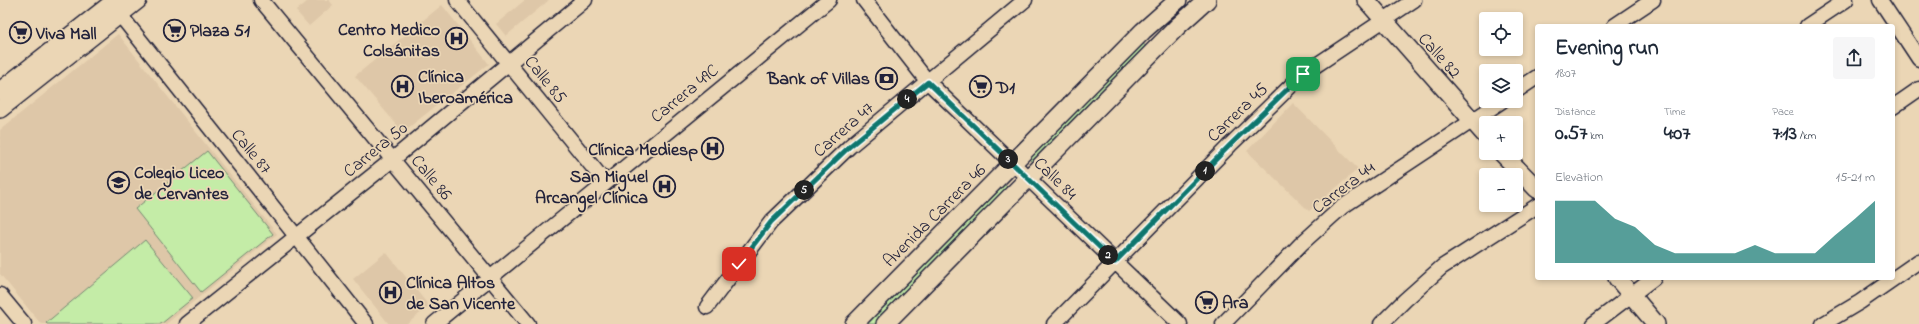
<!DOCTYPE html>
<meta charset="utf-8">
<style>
body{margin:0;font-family:"Indie Flower",sans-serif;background:#f6f6f7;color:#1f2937;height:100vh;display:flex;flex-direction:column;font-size:15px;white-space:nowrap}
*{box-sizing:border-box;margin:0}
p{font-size:13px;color:#747a83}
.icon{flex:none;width:22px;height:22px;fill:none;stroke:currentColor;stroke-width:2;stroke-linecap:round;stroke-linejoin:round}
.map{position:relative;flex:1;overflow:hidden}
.panel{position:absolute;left:1535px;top:24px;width:360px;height:256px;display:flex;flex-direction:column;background:#fff;border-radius:4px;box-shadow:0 2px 6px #0003}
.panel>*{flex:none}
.controls{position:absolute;left:1479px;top:12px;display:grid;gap:8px}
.controls a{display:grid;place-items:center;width:44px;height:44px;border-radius:4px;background:#fff;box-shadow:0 2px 6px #0003;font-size:20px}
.pin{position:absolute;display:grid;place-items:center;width:34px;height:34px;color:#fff;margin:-17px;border-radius:8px;box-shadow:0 2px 6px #0006}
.km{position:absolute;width:20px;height:20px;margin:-10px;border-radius:50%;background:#222;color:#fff;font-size:11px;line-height:20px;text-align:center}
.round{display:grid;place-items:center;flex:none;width:42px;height:42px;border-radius:4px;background:#f6f6f7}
.overview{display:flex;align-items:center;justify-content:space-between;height:68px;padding:0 20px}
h1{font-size:22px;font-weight:700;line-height:30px}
.metrics{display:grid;grid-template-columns:repeat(3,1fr);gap:6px;height:68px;padding:4px 20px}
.metrics div{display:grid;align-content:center}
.metrics b{font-size:20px;font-weight:700}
.metrics small{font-size:11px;font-weight:400}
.metrics p{font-size:11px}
.chart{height:112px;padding:8px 20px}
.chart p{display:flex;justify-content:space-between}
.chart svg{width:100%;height:72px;margin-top:4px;fill:#0f766e;opacity:.7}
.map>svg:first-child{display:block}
.built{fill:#dec7a8}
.green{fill:#c4eca7;stroke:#738771}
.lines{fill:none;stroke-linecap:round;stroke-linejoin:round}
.minor-casing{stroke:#22223b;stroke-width:17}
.major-casing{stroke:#22223b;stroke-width:20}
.minor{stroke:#ebd6b5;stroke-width:14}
.major{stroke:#ebd6b5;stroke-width:17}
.route-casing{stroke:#fff;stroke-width:8}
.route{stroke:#0f766e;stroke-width:5}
.labels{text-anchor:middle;stroke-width:3.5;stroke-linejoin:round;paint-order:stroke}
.poi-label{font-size:18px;font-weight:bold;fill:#22223b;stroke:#ebd6b5;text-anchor:start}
.street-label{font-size:18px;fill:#22223b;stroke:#ebd6b5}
</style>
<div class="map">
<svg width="1919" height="324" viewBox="0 0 1919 324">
<rect width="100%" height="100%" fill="#ebd6b5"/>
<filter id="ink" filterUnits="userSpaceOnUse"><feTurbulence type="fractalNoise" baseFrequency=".025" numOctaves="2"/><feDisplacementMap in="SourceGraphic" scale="8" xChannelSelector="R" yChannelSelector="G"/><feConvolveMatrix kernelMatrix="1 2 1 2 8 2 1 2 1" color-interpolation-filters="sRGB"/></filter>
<g filter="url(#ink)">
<path class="built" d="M309,0H329L333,5L309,26L296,11Z
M525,0H549L506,36L496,24Z
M442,5L489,64L403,132L355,76Z
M118,34L277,234L166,324H41L0,274V130Z
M1293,103L1358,169L1309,211L1247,151Z
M386,252L429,306L407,324H389L353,279Z"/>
<path class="green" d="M1141,42L1149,49L1034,164L1027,157Z
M207,151L273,234L201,292L135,209Z
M1002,182L1010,190L877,324H860Z
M145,240L193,298L161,324H47L46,323Z"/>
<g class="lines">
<defs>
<path id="minor" d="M261,0L528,324
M457,0L605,182
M864,0L928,82L1180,324
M1880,0L1919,59
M113,6L366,324
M1614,26L1653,0
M1807,26L1846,0
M1516,91L1537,77
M1893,107L1919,89
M0,295L24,324
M707,307L771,222L850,146L1025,0
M187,324L392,160L585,0
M434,324L829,0
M1054,324L1230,145L1303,74L1414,0
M1223,324L1301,244L1342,207L1502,101
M1381,324L1405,300L1442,267L1537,206
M1593,324L1654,278
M1823,324L1860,302L1919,261"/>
<path id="major" d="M1366,0L1486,136
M0,91L116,0
M0,109L138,0
M1502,153L1537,189
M1617,278L1656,324
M854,324L1143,31L1178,0
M885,324L1179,25L1207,0"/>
</defs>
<use href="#minor" class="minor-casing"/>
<use href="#major" class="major-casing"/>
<use href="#minor" class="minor"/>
<use href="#major" class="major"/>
</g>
</g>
<g class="lines" filter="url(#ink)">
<defs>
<path id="route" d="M739,264L771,222L850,146L928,82L1115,262L1230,145L1303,74"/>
</defs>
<use href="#route" class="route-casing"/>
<use href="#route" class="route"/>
</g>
<defs>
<symbol id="supermarket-ring" viewBox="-11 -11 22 22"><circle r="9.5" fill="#ebd6b5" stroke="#22223b" stroke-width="1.5"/><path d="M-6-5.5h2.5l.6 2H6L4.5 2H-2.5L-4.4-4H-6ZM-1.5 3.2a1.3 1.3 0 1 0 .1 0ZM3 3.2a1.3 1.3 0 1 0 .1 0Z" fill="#22223b"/></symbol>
<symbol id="hospital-ring" viewBox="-11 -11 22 22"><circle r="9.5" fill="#ebd6b5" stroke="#22223b" stroke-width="1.5"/><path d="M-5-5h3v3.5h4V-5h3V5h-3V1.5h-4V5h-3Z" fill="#22223b"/></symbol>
<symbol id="bank-ring" viewBox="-11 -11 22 22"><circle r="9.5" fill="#ebd6b5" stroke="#22223b" stroke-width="1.5"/><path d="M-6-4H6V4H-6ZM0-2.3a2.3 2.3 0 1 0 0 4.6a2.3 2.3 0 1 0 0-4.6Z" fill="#22223b"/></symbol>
<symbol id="school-ring" viewBox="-11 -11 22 22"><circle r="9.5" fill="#ebd6b5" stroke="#22223b" stroke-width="1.5"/><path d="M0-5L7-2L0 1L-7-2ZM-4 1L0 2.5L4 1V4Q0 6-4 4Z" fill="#22223b"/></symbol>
</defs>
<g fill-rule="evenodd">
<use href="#supermarket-ring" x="162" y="18" width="25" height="25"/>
<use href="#supermarket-ring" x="8" y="20" width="25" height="25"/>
<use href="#hospital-ring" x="444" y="26" width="25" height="25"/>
<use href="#bank-ring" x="874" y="66" width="25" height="25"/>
<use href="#hospital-ring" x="390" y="74" width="25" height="25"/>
<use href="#supermarket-ring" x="968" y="74" width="25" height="25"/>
<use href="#hospital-ring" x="700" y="136" width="25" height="25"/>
<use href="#school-ring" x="106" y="170" width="25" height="25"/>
<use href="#hospital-ring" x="652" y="174" width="25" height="25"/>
<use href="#hospital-ring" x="378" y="280" width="25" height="25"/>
<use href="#supermarket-ring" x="1194" y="290" width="25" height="25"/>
</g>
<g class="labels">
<g class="poi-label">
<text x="440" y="35" text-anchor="end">Centro Medico<tspan x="440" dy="21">Colsánitas</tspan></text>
<text x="190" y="36">Plaza 51</text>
<text x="36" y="39">Viva Mall</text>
<text x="418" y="82">Clínica<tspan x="418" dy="21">Iberoamérica</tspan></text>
<text x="870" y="84" text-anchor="end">Bank of Villas</text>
<text x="996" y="93">D1</text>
<text x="698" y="155" text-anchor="end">Clínica Mediesp</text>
<text x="134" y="178">Colegio Liceo<tspan x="134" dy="21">de Cervantes</tspan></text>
<text x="648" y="182" text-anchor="end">San Miguel<tspan x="648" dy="21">Arcangel Clínica</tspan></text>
<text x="406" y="288">Clínica Altos<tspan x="406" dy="21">de San Vicente</tspan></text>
<text x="1222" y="308">Ara</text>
</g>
<g class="street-label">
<text transform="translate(1440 55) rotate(48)" y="6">Calle 82</text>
<text transform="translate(546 79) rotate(51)" y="6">Calle 85</text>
<text transform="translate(684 93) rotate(-39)" y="6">Carrera 49C</text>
<text transform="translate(1237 112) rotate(-44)" y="6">Carrera 45</text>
<text transform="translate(843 129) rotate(-41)" y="6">Carrera 47</text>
<text transform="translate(375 149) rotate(-39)" y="6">Carrera 50</text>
<text transform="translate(252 151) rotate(51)" y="6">Calle 87</text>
<text transform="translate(432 177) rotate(50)" y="6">Calle 86</text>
<text transform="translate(1056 178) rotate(44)" y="6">Calle 84</text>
<text transform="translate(1343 187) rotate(-37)" y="6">Carrera 44</text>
<text transform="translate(934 215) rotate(-45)" y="6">Avenida Carrera 46</text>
</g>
</g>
</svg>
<div class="controls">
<a><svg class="icon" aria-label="locate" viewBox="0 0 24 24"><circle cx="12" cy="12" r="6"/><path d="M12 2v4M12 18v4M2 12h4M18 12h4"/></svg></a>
<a><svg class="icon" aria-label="layers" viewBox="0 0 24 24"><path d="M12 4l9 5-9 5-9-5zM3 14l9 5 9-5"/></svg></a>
<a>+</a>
<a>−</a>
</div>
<div class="pin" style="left:1303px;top:74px;background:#1e9e55"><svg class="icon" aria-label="arrive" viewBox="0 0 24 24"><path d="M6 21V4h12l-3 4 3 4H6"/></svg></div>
<div class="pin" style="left:739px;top:264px;background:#d93025"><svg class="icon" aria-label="check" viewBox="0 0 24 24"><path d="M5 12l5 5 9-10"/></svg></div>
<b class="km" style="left:1205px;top:171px">1</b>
<b class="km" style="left:1108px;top:255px">2</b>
<b class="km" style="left:1008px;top:159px">3</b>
<b class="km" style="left:907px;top:99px">4</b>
<b class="km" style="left:804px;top:190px">5</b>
<section class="panel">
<div class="overview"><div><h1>Evening run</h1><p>18:07</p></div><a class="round"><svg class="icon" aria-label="share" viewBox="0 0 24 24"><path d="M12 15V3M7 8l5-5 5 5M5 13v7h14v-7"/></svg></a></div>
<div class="metrics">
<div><p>Distance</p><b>0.57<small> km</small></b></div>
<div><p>Time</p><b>4:07</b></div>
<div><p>Pace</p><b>7:13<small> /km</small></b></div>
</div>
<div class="chart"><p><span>Elevation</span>15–21 m</p>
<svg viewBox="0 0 160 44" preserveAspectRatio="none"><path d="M0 44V6L10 6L20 6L30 17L40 22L50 33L60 38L70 38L80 38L90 38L100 33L110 38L120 38L130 38L140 27L150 17L160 6V44z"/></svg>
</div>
</section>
</div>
